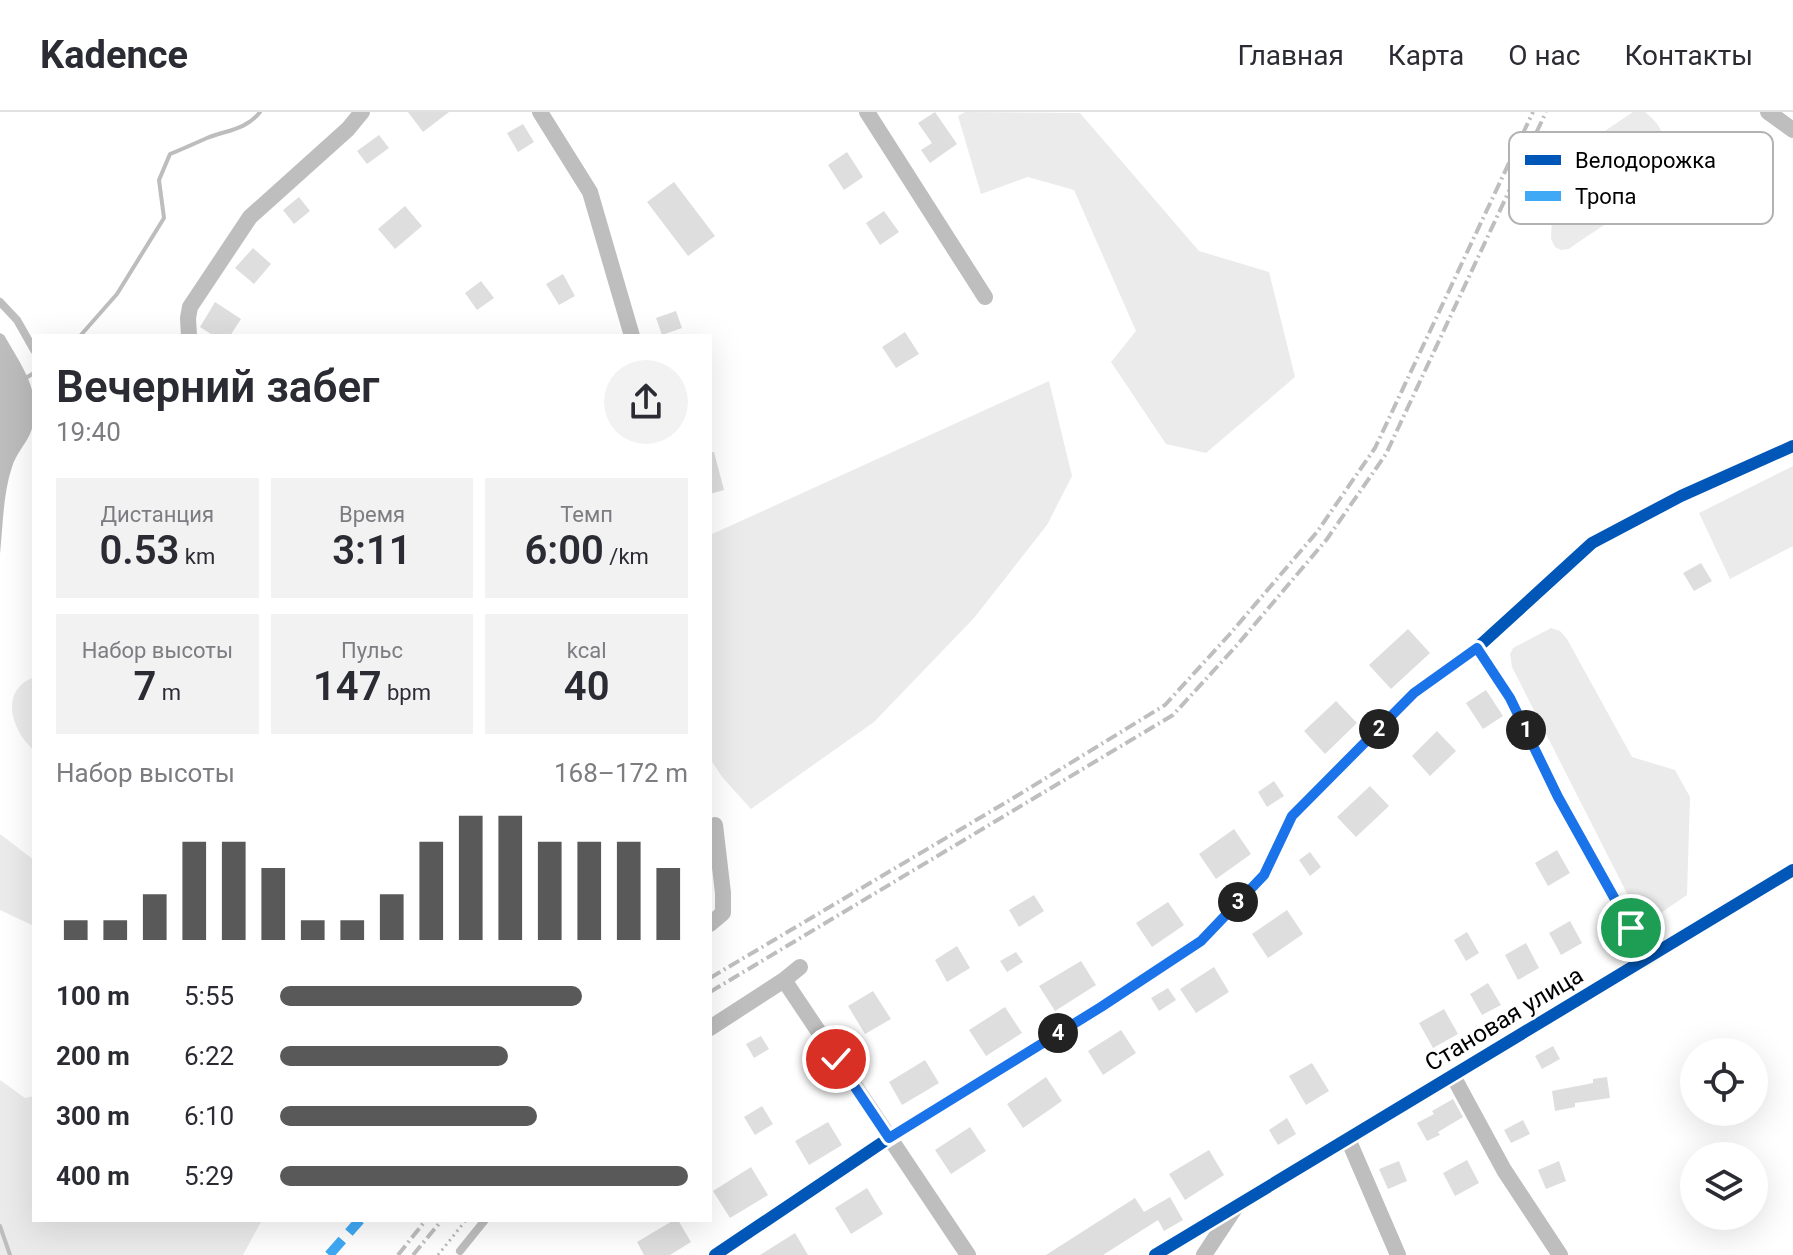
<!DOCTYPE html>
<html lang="ru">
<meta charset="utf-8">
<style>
body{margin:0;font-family:Roboto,sans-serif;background:#f2f2f3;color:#2b2b33;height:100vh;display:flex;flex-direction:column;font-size:30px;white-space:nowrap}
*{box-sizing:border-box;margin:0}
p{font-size:26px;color:#7c7c81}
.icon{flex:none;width:44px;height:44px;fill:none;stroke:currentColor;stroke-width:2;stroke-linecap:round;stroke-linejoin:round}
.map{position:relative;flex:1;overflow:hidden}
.drawer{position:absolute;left:32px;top:222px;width:680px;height:888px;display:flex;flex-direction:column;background:#fff;border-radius:0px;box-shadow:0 8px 32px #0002}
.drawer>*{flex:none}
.controls{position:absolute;left:1680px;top:926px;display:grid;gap:16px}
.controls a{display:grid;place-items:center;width:88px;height:88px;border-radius:50%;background:#fff;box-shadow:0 8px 32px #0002;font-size:40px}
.pin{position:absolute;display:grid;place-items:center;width:68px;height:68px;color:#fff;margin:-34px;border:4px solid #fff;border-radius:50%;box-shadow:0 2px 8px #0007}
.km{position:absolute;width:40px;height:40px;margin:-20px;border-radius:50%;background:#222;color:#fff;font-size:22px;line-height:40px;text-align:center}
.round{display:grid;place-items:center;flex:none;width:84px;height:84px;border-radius:42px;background:#f2f2f3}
.summary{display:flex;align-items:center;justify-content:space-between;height:136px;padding:0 24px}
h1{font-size:44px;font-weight:600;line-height:60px}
.metrics{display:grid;grid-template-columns:repeat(3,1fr);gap:12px;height:136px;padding:8px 24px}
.metrics div{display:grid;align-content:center;border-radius:0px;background:#f2f2f3;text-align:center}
.metrics b{font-size:40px;font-weight:600}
.metrics small{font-size:22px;font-weight:400}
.metrics p{font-size:22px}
.chart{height:224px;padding:16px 24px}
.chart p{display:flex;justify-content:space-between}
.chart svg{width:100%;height:144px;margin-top:8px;stroke:#595959;stroke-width:6}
ul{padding:0 24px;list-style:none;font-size:26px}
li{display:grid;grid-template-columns:128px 96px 1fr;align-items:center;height:60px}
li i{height:20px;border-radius:10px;background:#595959}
header{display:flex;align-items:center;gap:48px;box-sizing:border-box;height:112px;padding:0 40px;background:#fff;border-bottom:2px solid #e1e1e2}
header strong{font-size:38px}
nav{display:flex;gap:44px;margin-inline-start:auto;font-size:28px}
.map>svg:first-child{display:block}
.green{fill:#ebebeb}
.water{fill:#bdbdbd}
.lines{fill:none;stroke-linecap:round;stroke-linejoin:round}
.stream{stroke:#bdbdbd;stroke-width:4}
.building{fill:#dedede}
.path{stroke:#b9b9b9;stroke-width:3;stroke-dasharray:2 4;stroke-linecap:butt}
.lane{stroke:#bebebe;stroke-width:8}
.street{stroke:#bebebe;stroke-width:16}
.rail{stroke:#bebebe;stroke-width:4;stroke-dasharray:12 4 2 4;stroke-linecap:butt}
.quiet{stroke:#3fa9f5;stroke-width:10;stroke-dasharray:20 10;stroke-linecap:butt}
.cycleway-casing{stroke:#fff;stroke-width:17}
.cycleway{stroke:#0057b8;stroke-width:12}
.route-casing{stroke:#fff;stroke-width:16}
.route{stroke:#1a73e8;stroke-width:10}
.labels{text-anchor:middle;stroke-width:6;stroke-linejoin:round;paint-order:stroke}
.street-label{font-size:24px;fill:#000;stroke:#fff}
.key{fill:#fff;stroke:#b2b2b2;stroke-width:2}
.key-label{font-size:22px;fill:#000}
</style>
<header>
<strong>Kadence</strong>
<nav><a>Главная</a><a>Карта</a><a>О нас</a><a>Контакты</a></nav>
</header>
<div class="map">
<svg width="1793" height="1143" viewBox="0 0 1793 1143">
<rect width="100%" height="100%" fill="#fff"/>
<path class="green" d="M965,0L1080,1L1199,139L1269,160L1295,265L1206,341L1166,332L1111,250L1136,219L1074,78L1028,65L981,82L958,4Z
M1633,0H1645C1651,5 1658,11 1661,19C1669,41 1637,86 1621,100C1605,114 1586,124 1569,137L1561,138L1555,135L1551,127L1552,104L1557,90L1559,77L1572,48L1578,37Z
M1049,269L1072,364L1047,413L974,506L874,610L751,697L723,666L710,647V423Z
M1793,354V434L1730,467L1699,401Z
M1551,516L1560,519L1567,527L1632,645L1675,658L1690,685L1687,783L1643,813L1512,555L1510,542L1513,536Z
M34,565V638C17,624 1,591 22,572C25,569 30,567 34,565Z
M0,722L34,748V814L0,798Z
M0,968L25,986L34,984V1108H262L243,1143H0Z"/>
<path class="water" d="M0,221L4,223C21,253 46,285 30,322C25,333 16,342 12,355C3,382 3,413 0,442Z"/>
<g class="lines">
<path class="stream" d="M80,224L117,182L164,106L159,68L170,42C183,37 195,31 207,26C227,18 246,18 260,0
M24,267L34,261
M0,1114L10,1143"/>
</g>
<path class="building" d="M408,0H449L423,20Z
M935,0L957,32L930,51L921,38L932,31L918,11Z
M523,12L534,30L518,40L507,21Z
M379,23L389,36L367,52L357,39Z
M847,40L863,65L844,78L828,53Z
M674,70L715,124L688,144L647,90Z
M299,85L310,99L294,112L283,98Z
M405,94L422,114L395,137L378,117Z
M884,99L899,120L880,133L866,111Z
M253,136L271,152L254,172L235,156Z
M563,162L575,184L559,193L546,172Z
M481,169L494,186L477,198L465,181Z
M215,190L241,207L230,224H214L200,215Z
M676,199L682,216L662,223L656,206Z
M905,220L919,242L896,256L882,235Z
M710,340H714L724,378L710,382Z
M1701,451L1712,469L1694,479L1683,461Z
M1408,517L1430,541L1391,577L1369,553Z
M1486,578L1503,604L1483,617L1466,591Z
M1336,589L1357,611L1325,642L1304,619Z
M1437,619L1456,639L1430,664L1412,644Z
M1274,669L1284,684L1267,695L1258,680Z
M1370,674L1389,694L1356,725L1337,705Z
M1234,717L1251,742L1216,767L1199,742Z
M1557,738L1570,761L1548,774L1535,751Z
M1310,740L1321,755L1310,764L1299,748Z
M1034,783L1044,799L1019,815L1009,798Z
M1168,790L1184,813L1152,835L1136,811Z
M1287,798L1303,822L1268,846L1252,822Z
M1570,809L1582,831L1561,843L1549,821Z
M1467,820L1479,841L1466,849L1454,828Z
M1526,831L1539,856L1518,868L1505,843Z
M957,834L970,856L947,870L935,848Z
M1016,840L1023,850L1007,860L1000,849Z
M1081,849L1096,873L1055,899L1039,874Z
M1214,855L1229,880L1196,901L1180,877Z
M1488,871L1501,893L1482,903L1470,882Z
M1168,876L1176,888L1159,899L1151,886Z
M873,879L891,907L865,922L848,894Z
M1005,895L1022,921L986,944L969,918Z
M1444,897L1458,922L1433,936L1419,911Z
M1121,918L1136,941L1103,963L1088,939Z
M761,924L769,937L754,946L746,932Z
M1553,934L1560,947L1542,957L1535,944Z
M925,948L939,971L902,993L889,970Z
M1312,951L1329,979L1306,993L1289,964Z
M1046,965L1062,989L1023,1016L1007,992Z
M1607,965L1610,986L1575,991V995L1555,999L1552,979L1593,971V967Z
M1453,987L1463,1005L1438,1020L1440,1023L1427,1029L1417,1011L1434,1002L1432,999Z
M762,994L773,1012L755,1023L744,1005Z
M1287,1006L1296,1022L1278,1033L1269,1018Z
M1523,1008L1530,1022L1511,1031L1504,1018Z
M828,1010L842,1033L809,1053L795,1029Z
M970,1015L986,1039L951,1062L935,1038Z
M1209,1038L1224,1063L1185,1088L1169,1062Z
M1467,1048L1479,1071L1455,1084L1443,1061Z
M1399,1049L1407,1069L1388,1077L1379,1057Z
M1559,1049L1566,1069L1546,1077L1538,1058Z
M751,1055L768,1083L730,1106L713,1079Z
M867,1076L883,1102L851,1122L835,1096Z
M1170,1085L1183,1108L1164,1119L1158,1108L1103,1143H1046L1135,1086L1144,1100Z
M674,1108H678L691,1130L670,1143H644L637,1130Z
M795,1121L808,1143H760Z"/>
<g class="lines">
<path class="path" d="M438,1143L466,1108"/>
<path class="lane" d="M0,190L17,208L34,238
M1477,536L1510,586L1558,685L1631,816
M460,1139L485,1108"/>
<path class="street" d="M540,0L590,80L632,224
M867,0L985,185
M1768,0L1793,18
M189,224L188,206L190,195L250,105L348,17L362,0
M710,812L723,801V781L715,713
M800,855L784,868L968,1143
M710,916L784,868
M1453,964L1504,1058L1560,1143
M1348,1027L1398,1143
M715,1143L889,1026L1101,895L1201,829L1264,763L1292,704L1414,581L1477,536L1592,431L1681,384L1793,334
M1155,1143L1793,758
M1204,1143L1235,1096"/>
<path class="rail" d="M710,866L1015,685L1165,593L1229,523L1317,420L1375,336L1533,0
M710,880L1173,603L1238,532L1327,427L1386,342L1546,0
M398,1143L426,1108
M413,1143L442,1108"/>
<path class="quiet" d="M329,1143L360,1108"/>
<defs>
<path id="cycleway" d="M715,1143L889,1026L1101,895L1201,829L1264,763L1292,704L1414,581L1477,536L1592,431L1681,384L1793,334
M1155,1143L1793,758"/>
</defs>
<use href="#cycleway" class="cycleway-casing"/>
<use href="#cycleway" class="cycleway"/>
</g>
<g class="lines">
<defs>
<path id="route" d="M836,947L889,1026L1101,895L1201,829L1264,763L1292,704L1414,581L1477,536L1510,586L1558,685L1631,816"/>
</defs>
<use href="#route" class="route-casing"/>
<use href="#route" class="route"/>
</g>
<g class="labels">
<g class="street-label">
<text transform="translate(1504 907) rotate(-31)" y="8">Становая улица</text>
</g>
</g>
<rect x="1509" y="20" width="264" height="92" rx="12" class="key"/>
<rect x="1525" y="43" width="36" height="10" fill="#0057b8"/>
<rect x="1525" y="79" width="36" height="10" fill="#3fa9f5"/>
<g class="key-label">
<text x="1575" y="56">Велодорожка</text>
<text x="1575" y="92">Тропа</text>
</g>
</svg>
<div class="controls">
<a><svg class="icon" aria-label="locate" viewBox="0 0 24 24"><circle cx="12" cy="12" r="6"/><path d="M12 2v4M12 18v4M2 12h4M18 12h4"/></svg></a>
<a><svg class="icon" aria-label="layers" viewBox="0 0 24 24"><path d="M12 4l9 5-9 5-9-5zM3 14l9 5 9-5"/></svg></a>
</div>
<div class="pin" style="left:1631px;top:816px;background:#1e9e55"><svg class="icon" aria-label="arrive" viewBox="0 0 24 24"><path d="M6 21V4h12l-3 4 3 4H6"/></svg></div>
<div class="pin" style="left:836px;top:947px;background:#d93025"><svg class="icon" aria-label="check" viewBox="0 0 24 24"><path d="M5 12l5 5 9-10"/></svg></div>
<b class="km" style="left:1526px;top:618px">1</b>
<b class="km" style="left:1379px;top:617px">2</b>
<b class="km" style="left:1238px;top:790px">3</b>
<b class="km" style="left:1058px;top:921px">4</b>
<section class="drawer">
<div class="summary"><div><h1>Вечерний забег</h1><p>19:40</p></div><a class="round"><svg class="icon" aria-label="share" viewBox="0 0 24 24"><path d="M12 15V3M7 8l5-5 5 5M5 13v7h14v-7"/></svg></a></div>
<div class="metrics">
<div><p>Дистанция</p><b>0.53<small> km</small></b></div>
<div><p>Время</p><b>3:11</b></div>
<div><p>Темп</p><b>6:00<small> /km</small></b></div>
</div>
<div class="metrics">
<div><p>Набор высоты</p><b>7<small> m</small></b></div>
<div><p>Пульс</p><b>147<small> bpm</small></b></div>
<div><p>kcal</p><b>40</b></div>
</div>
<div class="chart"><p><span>Набор высоты</span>168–172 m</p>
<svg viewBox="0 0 160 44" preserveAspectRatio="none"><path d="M5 44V38M15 44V38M25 44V30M35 44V14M45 44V14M55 44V22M65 44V38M75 44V38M85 44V30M95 44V14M105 44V6M115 44V6M125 44V14M135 44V14M145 44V14M155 44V22"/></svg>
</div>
<ul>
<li><b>100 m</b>5:55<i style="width:74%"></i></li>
<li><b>200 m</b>6:22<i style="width:56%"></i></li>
<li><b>300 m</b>6:10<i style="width:63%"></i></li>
<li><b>400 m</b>5:29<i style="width:100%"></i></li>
</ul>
</section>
</div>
